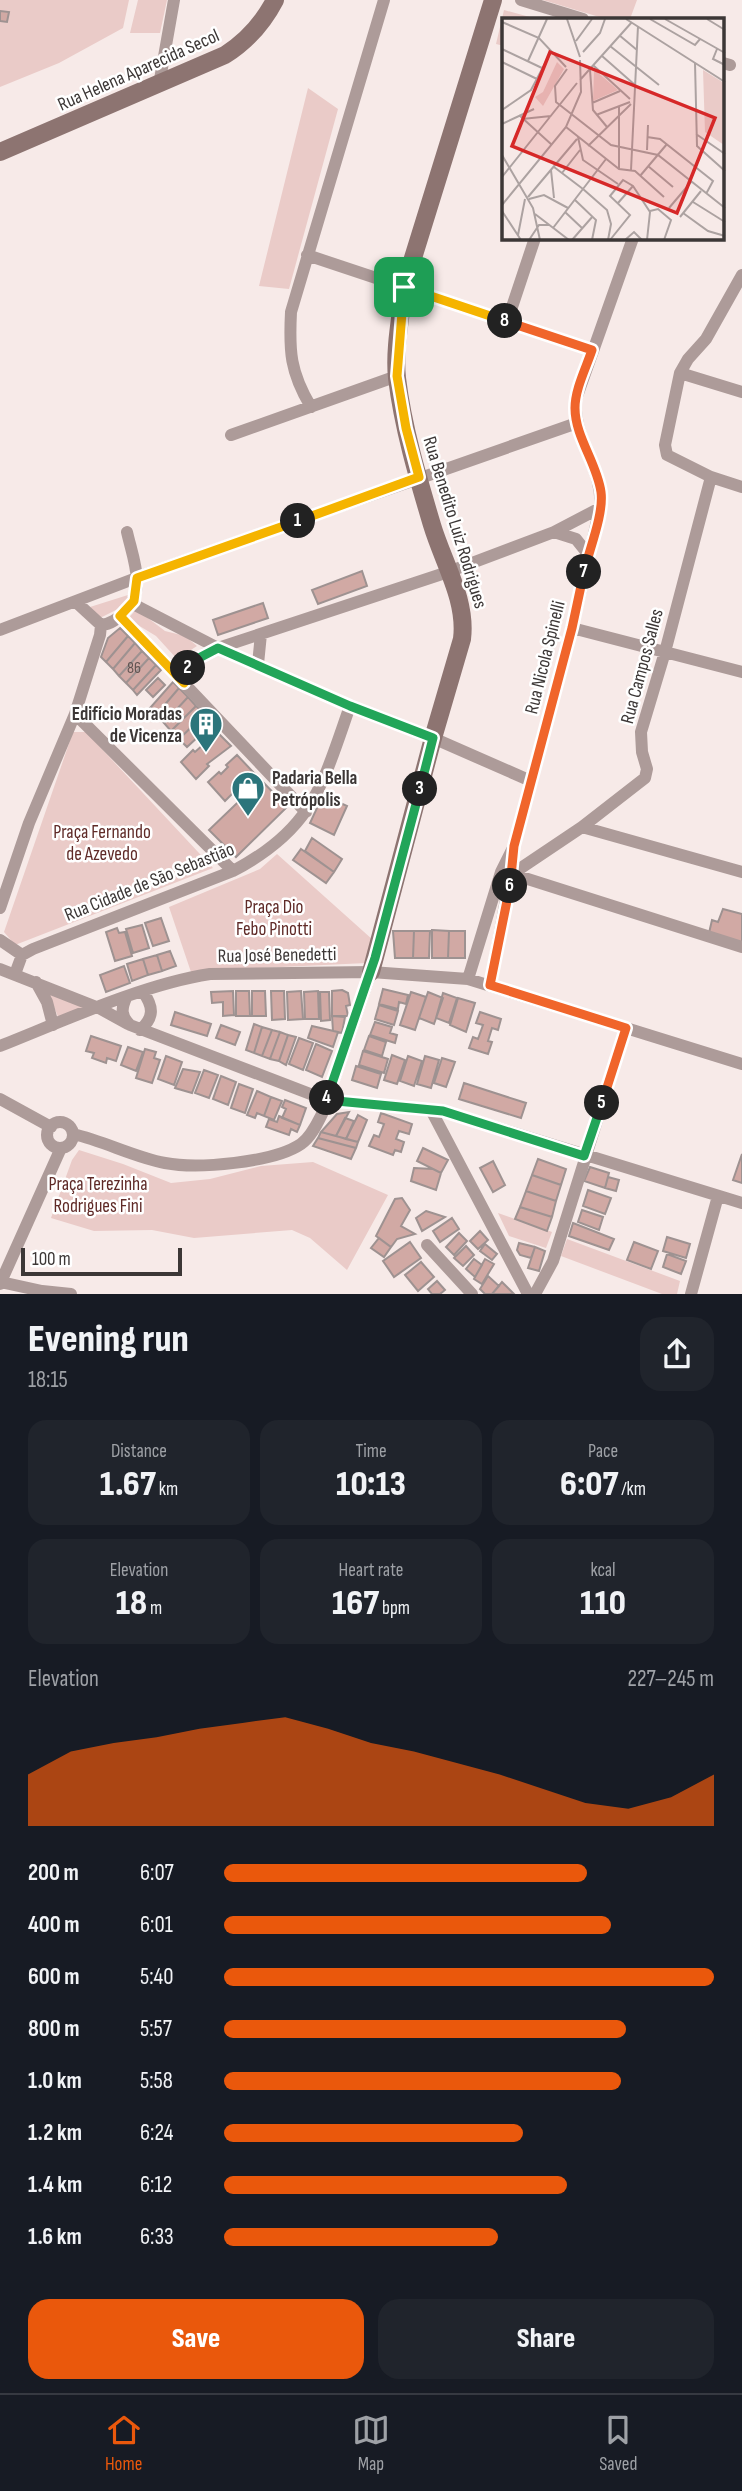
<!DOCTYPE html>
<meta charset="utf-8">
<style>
body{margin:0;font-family:"Sofia Sans Condensed",sans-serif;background:#20242c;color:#f1f3f6;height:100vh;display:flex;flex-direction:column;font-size:26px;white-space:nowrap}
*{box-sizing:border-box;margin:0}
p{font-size:23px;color:#9ea1a6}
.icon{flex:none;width:38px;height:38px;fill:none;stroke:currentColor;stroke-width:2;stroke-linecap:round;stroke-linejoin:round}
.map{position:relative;height:1294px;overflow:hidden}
.panel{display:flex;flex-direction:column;background:#171b24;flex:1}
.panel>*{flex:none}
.scale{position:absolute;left:21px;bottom:18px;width:161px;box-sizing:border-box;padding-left:7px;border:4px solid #3c3736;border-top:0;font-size:19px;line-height:24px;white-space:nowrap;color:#3c3736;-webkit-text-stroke:5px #fff;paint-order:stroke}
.pin{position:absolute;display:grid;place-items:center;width:60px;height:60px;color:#fff;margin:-30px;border-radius:14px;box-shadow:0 4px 10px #0006}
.km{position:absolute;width:35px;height:35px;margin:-18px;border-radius:50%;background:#222;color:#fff;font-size:19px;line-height:35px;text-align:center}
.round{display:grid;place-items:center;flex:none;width:74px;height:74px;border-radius:21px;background:#20242c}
.headline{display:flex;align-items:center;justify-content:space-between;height:119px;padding:0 28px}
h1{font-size:38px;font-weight:800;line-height:52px}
.metrics{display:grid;grid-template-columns:repeat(3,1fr);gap:10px;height:119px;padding:7px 28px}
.metrics div{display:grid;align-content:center;border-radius:18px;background:#20242c;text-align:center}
.metrics b{font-size:35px;font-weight:800}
.metrics small{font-size:19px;font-weight:400}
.metrics p{font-size:19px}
.chart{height:196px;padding:14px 28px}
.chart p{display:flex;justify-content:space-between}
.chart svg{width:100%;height:126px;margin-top:7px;fill:#ea580c;opacity:.7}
.primary-button{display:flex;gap:14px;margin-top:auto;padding:14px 28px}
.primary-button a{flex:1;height:80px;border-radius:21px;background:#ea580c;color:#fff;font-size:28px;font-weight:800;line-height:80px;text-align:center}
.primary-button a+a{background:#20242c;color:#f1f3f6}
ul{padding:0 28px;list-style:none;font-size:23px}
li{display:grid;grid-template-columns:112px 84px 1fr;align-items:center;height:52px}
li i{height:18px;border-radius:9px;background:#ea580c}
.tab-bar{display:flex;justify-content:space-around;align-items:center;height:98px;border-top:2px solid #363941;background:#171b24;font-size:19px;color:#9ea1a6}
.tab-bar a{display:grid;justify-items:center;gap:4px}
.tab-bar .on{color:#ea580c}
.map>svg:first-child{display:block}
.green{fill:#eacbc8}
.building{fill:#d1a9a4;stroke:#9e9291;stroke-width:2}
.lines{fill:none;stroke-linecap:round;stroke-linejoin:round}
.street{stroke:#ad9b99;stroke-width:12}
.secondary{stroke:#8d7471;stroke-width:18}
.split-1-casing{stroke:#fff;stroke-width:14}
.split-2-casing{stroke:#fff;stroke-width:14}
.split-3-casing{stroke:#fff;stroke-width:14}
.split-4-casing{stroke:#fff;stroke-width:14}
.split-5-casing{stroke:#fff;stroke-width:14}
.split-6-casing{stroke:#fff;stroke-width:14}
.split-7-casing{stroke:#fff;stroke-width:14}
.split-8-casing{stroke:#fff;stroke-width:14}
.split-9-casing{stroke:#fff;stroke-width:14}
.split-1{stroke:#f5b400;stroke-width:9}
.split-2{stroke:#f5b400;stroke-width:9}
.split-3{stroke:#22a559;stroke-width:9}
.split-4{stroke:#22a559;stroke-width:9}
.split-5{stroke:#22a559;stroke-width:9}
.split-6{stroke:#f0652b;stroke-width:9}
.split-7{stroke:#f0652b;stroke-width:9}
.split-8{stroke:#f0652b;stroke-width:9}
.split-9{stroke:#f5b400;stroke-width:9}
.labels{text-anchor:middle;stroke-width:5;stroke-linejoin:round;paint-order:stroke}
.number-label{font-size:16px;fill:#615452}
.street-label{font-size:19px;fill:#3c3736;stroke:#fff}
.poi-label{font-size:19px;font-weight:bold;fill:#3c3736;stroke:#fff;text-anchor:end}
.park-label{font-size:19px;fill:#5f2a27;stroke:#fff}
.inset-road{fill:none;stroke:#aca2a1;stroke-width:2}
.view{fill:#d62828;fill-opacity:0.15;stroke:#d62828;stroke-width:3.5}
.inset-edge{fill:none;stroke:#3c3736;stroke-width:3.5}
</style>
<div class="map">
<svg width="742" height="1294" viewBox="0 0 742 1294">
<rect width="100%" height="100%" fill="#f7eae8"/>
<path class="green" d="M0,0H129L123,28L59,63L0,87Z
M138,0H167L160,33H130Z
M543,0H637L630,19H606Z
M504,10L537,19H504V46L496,44Z
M308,88L338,109L289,289L259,286Z
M128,595L130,603L100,618L90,607Z
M136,609L165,631L185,636L197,646L177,659L156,636L128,619Z
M73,732H86L213,868L15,945L4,932Z
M277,854L373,940L367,963L213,970L192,975L169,907L260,869Z
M46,988L89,1005L59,1019Z
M79,1150L123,1164L171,1183L210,1179L261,1166L313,1162L388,1195L347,1270L310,1238L292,1230L194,1238L152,1230L94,1231L51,1218L72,1160Z
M498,1213L552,1232L546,1248L509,1236Z
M567,1239L680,1281L677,1294H662L561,1256Z"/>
<path class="building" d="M0,11L9,12L7,22L0,21Z
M362,571L367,586L318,604L312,590Z
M263,603L268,618L218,635L213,620Z
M120,628L128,636L106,662L101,657L108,638Z
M128,636L135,643L113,669L106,662Z
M135,643L142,651L119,676L113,669Z
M142,651L149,658L126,683L119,676Z
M149,658L156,665L133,690L126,683Z
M156,665L161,670L137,695L133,690Z
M158,678L165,685L153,697L146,690Z
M173,682L179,688L156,715L150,708Z
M179,688L188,697L164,723L156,715Z
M188,697L196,706L171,731L164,723Z
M196,706L205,714L179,739L171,731Z
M205,714L213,723L187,747L179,739Z
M215,730L231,746L207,764L209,766L196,779L181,762L193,750L195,752L204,744L202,742Z
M237,755L254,773L244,783L241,781L234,788L236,790L225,801L208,782L219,772L221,774L228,767L226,765Z
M261,780L287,807L236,857L209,830Z
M323,795L347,806L334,835L310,823Z
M312,838L342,859L334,872L305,851Z
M301,849L334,872L326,883L293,860Z
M723,909L742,914V943L709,933L712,920L718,922Z
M161,918L169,941L153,946L145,923Z
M142,925L149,948L133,953L126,929Z
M117,928L119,933L125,932L132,956L115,961L106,932Z
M432,930L449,931L448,958H432Z
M393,931H414L413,958H395Z
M414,931H430L429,958H413Z
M449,931H465V958H448Z
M170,951L176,966L162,971L157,955Z
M157,955L162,971L148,975L143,959Z
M143,959L148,975L132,981L127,964Z
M124,966L130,983L106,992L100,975Z
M383,989L408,995L406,1004L399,1002L398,1009L379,1004Z
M342,990L348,993L350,1005L346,1006L348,1016H332V991Z
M233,991L234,1015L223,1016V1002L212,1003L211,992Z
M236,991H249L250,1016H236Z
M252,991H265L266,1016H252Z
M271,991H284L285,1019L272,1020Z
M301,991L303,1019L288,1020L287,992Z
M318,991L319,1019H305L304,992Z
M320,992H329L330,1020L321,1021Z
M411,992L426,997L415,1030L400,1025Z
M428,992L443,998L434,1024L419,1018Z
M443,993L457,998L449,1023L436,1018Z
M458,998L475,1003L466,1032L450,1025Z
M379,1005L398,1011L394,1025L375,1019Z
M175,1012L211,1024L207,1036L171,1025Z
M480,1012L501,1019L498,1030L492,1028L488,1041L492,1042L488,1054L469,1048L473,1037L478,1039L483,1025L476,1023Z
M332,1016L345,1017L342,1033L333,1031Z
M375,1022L392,1027L390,1033L397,1035L395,1043L370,1035Z
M254,1024L262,1027L254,1053L246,1050Z
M221,1025L240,1032L235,1045L216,1038Z
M312,1026L338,1032L333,1047L308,1038Z
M262,1027L272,1030L262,1056L254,1053Z
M272,1030L280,1032L270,1059L262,1056Z
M280,1032L288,1035L279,1061L270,1059Z
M288,1035L296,1037L286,1065L279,1061Z
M91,1036L121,1046L116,1061L107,1058L106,1063L92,1058L94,1053L86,1051Z
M369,1036L386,1042L382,1056L364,1050Z
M299,1038L313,1043L303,1070L289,1064Z
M316,1044L332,1051L322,1077L306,1070Z
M128,1047L143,1052L136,1071L121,1065Z
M145,1049L156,1052L154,1058L160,1060L152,1083L136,1078Z
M363,1051L388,1059L384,1073L359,1065Z
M392,1055L405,1060L397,1084L384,1080Z
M166,1056L182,1062L174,1085L158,1079Z
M408,1056L422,1061L414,1086L400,1081Z
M425,1056L439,1060L431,1088L417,1084Z
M442,1058L455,1062L446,1087L434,1083Z
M356,1066L381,1074L377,1088L352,1080Z
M183,1069L200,1072L192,1093L175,1088Z
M204,1070L218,1075L209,1098L195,1093Z
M221,1076L236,1082L228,1105L213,1099Z
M464,1083L526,1103L521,1118L459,1099Z
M239,1084L253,1089L245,1113L231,1108Z
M257,1091L271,1097L264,1116L257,1113L255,1118L247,1115Z
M271,1097L282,1101L274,1120L264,1116Z
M285,1100L306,1108L300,1125L282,1118L286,1109L282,1107Z
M349,1112L336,1136L321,1132L337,1114Z
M381,1113L412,1124L409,1134L399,1131L396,1139L404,1142L401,1152L395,1150L393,1155L369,1146L374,1135L379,1137L384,1124L378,1122Z
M358,1115L367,1120L358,1142L346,1139Z
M279,1116L300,1125L297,1132L291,1129L289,1135L266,1127L269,1119L277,1122Z
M345,1118L354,1121L346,1139L336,1136Z
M321,1132L358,1142L356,1148L318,1138Z
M318,1138L356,1148L351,1159L313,1146Z
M423,1148L448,1160L441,1173L417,1161Z
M742,1154V1183L733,1180Z
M538,1159L566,1169L561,1185L532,1175Z
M493,1161L505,1185L493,1192L480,1168Z
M590,1167L609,1173L605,1188L584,1181Z
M414,1168L433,1169L441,1173L436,1190L411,1181Z
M532,1175L561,1185L556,1201L526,1191Z
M608,1177L619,1180L616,1191L605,1188Z
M588,1190L611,1198L605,1214L583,1206Z
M526,1191L556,1201L552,1217L520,1207Z
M402,1198L410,1210L401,1226L415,1234L397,1239L391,1247L376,1236L395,1199Z
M520,1207L552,1217L547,1231L515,1219Z
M582,1210L603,1217L599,1230L578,1222Z
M426,1211L445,1217L422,1231L416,1218Z
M452,1218L459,1229L440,1242L433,1231Z
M573,1223L614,1239L609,1250L569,1236Z
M480,1231L488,1240L478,1249L470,1241Z
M459,1233L467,1241L454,1255L446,1247Z
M667,1237L690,1244L686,1258L663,1251Z
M379,1238L391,1247L384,1257L371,1248Z
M410,1242L421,1258L394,1277L383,1261Z
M634,1242L658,1251L651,1269L627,1260Z
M519,1243L535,1247L531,1258L520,1255L517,1250Z
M485,1244L497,1254L492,1260L480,1251Z
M466,1246L474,1255L463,1266L454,1258Z
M535,1247L545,1251L539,1271L528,1268Z
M667,1254L686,1261L681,1274L663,1267Z
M474,1259L482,1265L475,1277L466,1269Z
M485,1259L494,1264L482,1284L474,1279Z
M421,1262L434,1277L418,1291L405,1275Z
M488,1276L499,1286L492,1294H485L480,1289Z
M437,1281L445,1290L440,1294H432L428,1289Z
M502,1282L514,1294H492Z"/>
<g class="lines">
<path class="street" d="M521,0L583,19
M723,63L730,65
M159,85L174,0
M307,255L592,350
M742,275L706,339L688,359L680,373L665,445L667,455L711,477L742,487
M507,322L535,238
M680,373L742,392
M311,407C290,372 289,351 291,312L384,0
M231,435L397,376
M554,532L576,539L588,554
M76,602L101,625
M133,604L218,648L350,706L433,738L531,781
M120,616L306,812
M101,625C111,624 117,619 125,612C147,590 133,559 127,532
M572,628L742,672
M0,630L144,575L577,423
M258,664L261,634
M184,683L188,666L209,651L448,572L554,532L600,508
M75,714L233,871
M582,827L742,872
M501,872L512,874L582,827L645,778L647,769L642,752L641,732L665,652L711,477
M512,874L742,947
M0,908L29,823L75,714L100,635L101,625
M0,940L22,955
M0,969L99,1008L128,1024
M15,974L22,955L33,949L233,871C313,829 322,786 350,706
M468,979L501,872L514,846L572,628L600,508C604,469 572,438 576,399L633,238
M36,982L47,1002L53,1025
M490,985L512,867
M126,998C121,1009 121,1016 130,1025L326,1100L443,1111L742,1203
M140,1030C154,1018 154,1007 143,992
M0,1046C63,1021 144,984 210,974L371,972L468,979L742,1064
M0,1099L51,1127
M431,1110L528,1294
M47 1135a13 13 0 1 1 26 0a13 13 0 1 1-26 0Z
M73,1134C104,1141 134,1157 165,1163C197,1169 273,1163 301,1144C311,1137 317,1124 322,1114L371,972
M427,1245L472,1294
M1,1282L42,1291L71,1294
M0,1284L61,1148
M535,1294L553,1261L626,1028
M691,1294L718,1196"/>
<path class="secondary" d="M0,152L225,55C247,41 263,23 275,0
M371,972L433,738L462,639C467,600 443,562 432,525C418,478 403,428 397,378C394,349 401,316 404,287L493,0"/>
</g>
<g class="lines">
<defs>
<path id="split-1" d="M298,521L419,477L406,428L397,376L404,287"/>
<path id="split-2" d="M188,668L184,683L120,616L134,601L137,578L298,521"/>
<path id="split-3" d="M188,668L197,659L218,648L350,706L433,738L420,789"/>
<path id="split-4" d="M327,1098L375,958L420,789"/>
<path id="split-5" d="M327,1098L326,1100L443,1111L584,1156L602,1103"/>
<path id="split-6" d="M510,886L490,985L626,1028L602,1103"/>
<path id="split-7" d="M510,886L514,846L572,628L584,572"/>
<path id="split-8" d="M505,321L592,350C586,368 575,389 575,408C575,437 597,463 601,492C604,514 589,550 584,572"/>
<path id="split-9" d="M404,287L505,321"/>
</defs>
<use href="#split-1" class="split-1-casing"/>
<use href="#split-2" class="split-2-casing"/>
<use href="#split-3" class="split-3-casing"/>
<use href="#split-4" class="split-4-casing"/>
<use href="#split-5" class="split-5-casing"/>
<use href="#split-6" class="split-6-casing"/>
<use href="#split-7" class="split-7-casing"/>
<use href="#split-8" class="split-8-casing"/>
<use href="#split-9" class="split-9-casing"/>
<use href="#split-1" class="split-1"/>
<use href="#split-2" class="split-2"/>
<use href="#split-3" class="split-3"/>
<use href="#split-4" class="split-4"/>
<use href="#split-5" class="split-5"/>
<use href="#split-6" class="split-6"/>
<use href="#split-7" class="split-7"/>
<use href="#split-8" class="split-8"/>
<use href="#split-9" class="split-9"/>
</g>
<defs>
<symbol id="building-pin" viewBox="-11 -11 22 30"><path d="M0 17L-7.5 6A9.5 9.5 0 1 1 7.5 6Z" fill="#2c757b" stroke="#fff"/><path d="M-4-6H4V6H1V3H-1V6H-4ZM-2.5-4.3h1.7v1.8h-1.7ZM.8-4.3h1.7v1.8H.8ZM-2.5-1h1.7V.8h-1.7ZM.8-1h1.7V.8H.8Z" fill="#fff"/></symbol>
<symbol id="shop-pin" viewBox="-11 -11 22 30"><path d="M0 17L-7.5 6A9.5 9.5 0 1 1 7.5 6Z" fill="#2c757b" stroke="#fff"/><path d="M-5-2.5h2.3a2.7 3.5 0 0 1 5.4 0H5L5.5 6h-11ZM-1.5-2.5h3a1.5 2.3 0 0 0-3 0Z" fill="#fff"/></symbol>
</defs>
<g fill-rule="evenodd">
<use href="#building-pin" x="187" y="705" width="38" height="52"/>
<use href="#shop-pin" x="229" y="769" width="38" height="52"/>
</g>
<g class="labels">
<g class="number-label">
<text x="134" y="673">86</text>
</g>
<g class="street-label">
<text transform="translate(138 69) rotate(-24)" y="7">Rua Helena Aparecida Secol</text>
<text transform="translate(456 522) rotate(73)" y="7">Rua Benedito Luiz Rodrigues</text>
<text transform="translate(544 657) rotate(-76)" y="7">Rua Nicola Spinelli</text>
<text transform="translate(641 666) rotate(-75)" y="7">Rua Campos Salles</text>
<text transform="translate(149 881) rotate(-22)" y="7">Rua Cidade de São Sebastião</text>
<text transform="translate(277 954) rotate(-1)" y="7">Rua José Benedetti</text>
</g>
<g class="poi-label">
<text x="182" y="720">Edifício Moradas<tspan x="182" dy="22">de Vicenza</tspan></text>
<text x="272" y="784" text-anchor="start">Padaria Bella<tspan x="272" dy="22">Petrópolis</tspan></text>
</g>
<g class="park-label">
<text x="102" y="838">Praça Fernando<tspan x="102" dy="22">de Azevedo</tspan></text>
<text x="274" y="913">Praça Dio<tspan x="274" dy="22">Febo Pinotti</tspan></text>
<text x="98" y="1190">Praça Terezinha<tspan x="98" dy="22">Rodrigues Fini</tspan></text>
</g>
</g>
<g transform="translate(502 18)">
<rect width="222" height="222" fill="#f7eae8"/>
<path d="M55,44L62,51L41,88L33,79L41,74ZM201,52L222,65V127L203,114ZM94,53L116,72L91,83L92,54Z" fill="#eacbc8"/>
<path class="inset-road" d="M65,1L78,39M124,1L223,64M148,1L193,27L198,21M163,1L223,35M205,1L223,12M0,4L37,20L64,49M117,17L135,32M74,23L90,1M108,28L157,67M0,31L40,50M215,31L211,41L223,47M81,34L98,15L103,1M100,38L133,67M26,43L45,1M0,44L35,61M193,45L195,128L223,153M92,48L128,81M65,51L53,68L54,84L109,127L156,137L223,190M88,52L91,92L105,109M78,62L130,4M90,85L118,73M117,88V151M0,92L29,72L49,34M17,97L50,127M94,97L128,84M20,101L49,98M0,106L32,91M64,109L117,151L133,153L162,179M194,116L223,136M76,119L81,142L116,166M145,119L158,121L211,163L204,176M86,128L129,86M145,132L146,107M0,137L31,190L38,222M146,148L171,169M52,149L81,171M49,152L52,180M129,152L136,8M60,155L78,132M138,158L165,126M0,159L75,65M81,171L105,192L109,206L106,222M26,179L75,121M27,181L42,177L66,190M73,182L94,202L90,222M191,184L223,204M116,185L131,168M0,187L64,109L79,74L78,42M167,190L189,164M0,193L19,222M148,193L156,191L169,202L162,222M63,194L80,210M181,195L206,213L223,218M33,196L67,222M178,199L199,173M51,210L104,141M16,217L23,181M27,222L37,207H47M70,222L91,198M108,222L128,197L108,178L121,162L131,168L148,194L145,222M123,222L132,214L140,222"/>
<path class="view" d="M48,34L213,100L175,195L10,128Z"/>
<rect width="222" height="222" class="inset-edge"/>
</g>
</svg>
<div class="scale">100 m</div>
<div class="pin" style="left:404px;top:287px;background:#1e9e55"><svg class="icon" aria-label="arrive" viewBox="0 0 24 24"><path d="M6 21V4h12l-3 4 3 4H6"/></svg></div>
<b class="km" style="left:298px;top:521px">1</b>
<b class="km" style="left:188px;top:668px">2</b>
<b class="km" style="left:420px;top:789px">3</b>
<b class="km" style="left:327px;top:1098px">4</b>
<b class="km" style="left:602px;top:1103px">5</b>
<b class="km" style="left:510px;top:886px">6</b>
<b class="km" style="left:584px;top:572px">7</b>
<b class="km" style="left:505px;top:321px">8</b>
</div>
<section class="panel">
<div class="headline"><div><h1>Evening run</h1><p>18:15</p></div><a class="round"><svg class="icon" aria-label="share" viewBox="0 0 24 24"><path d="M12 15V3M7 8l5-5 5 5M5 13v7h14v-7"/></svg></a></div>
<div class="metrics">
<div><p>Distance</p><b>1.67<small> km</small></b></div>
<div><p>Time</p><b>10:13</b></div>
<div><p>Pace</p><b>6:07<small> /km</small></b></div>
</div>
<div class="metrics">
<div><p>Elevation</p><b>18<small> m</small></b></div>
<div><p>Heart rate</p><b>167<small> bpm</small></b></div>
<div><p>kcal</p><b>110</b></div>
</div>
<div class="chart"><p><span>Elevation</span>227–245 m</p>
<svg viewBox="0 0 160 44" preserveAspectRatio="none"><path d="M0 44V26L10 18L20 15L30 13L40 10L50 8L60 6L70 10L80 15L90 18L100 22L110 26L120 31L130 36L140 38L150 34L160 26V44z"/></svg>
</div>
<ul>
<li><b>200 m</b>6:07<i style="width:74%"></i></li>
<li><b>400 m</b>6:01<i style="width:79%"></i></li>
<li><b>600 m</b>5:40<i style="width:100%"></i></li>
<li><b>800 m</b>5:57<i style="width:82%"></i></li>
<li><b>1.0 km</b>5:58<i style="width:81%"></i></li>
<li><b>1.2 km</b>6:24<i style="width:61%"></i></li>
<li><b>1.4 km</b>6:12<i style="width:70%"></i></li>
<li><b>1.6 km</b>6:33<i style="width:56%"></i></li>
</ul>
<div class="primary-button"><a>Save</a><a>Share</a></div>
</section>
<nav class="tab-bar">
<a class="on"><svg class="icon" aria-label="home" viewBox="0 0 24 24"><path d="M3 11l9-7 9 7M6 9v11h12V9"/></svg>Home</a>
<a><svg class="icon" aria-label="map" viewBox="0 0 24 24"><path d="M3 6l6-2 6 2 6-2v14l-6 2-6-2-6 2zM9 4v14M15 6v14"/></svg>Map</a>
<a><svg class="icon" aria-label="saved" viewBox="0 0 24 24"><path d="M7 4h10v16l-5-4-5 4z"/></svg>Saved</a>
</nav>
